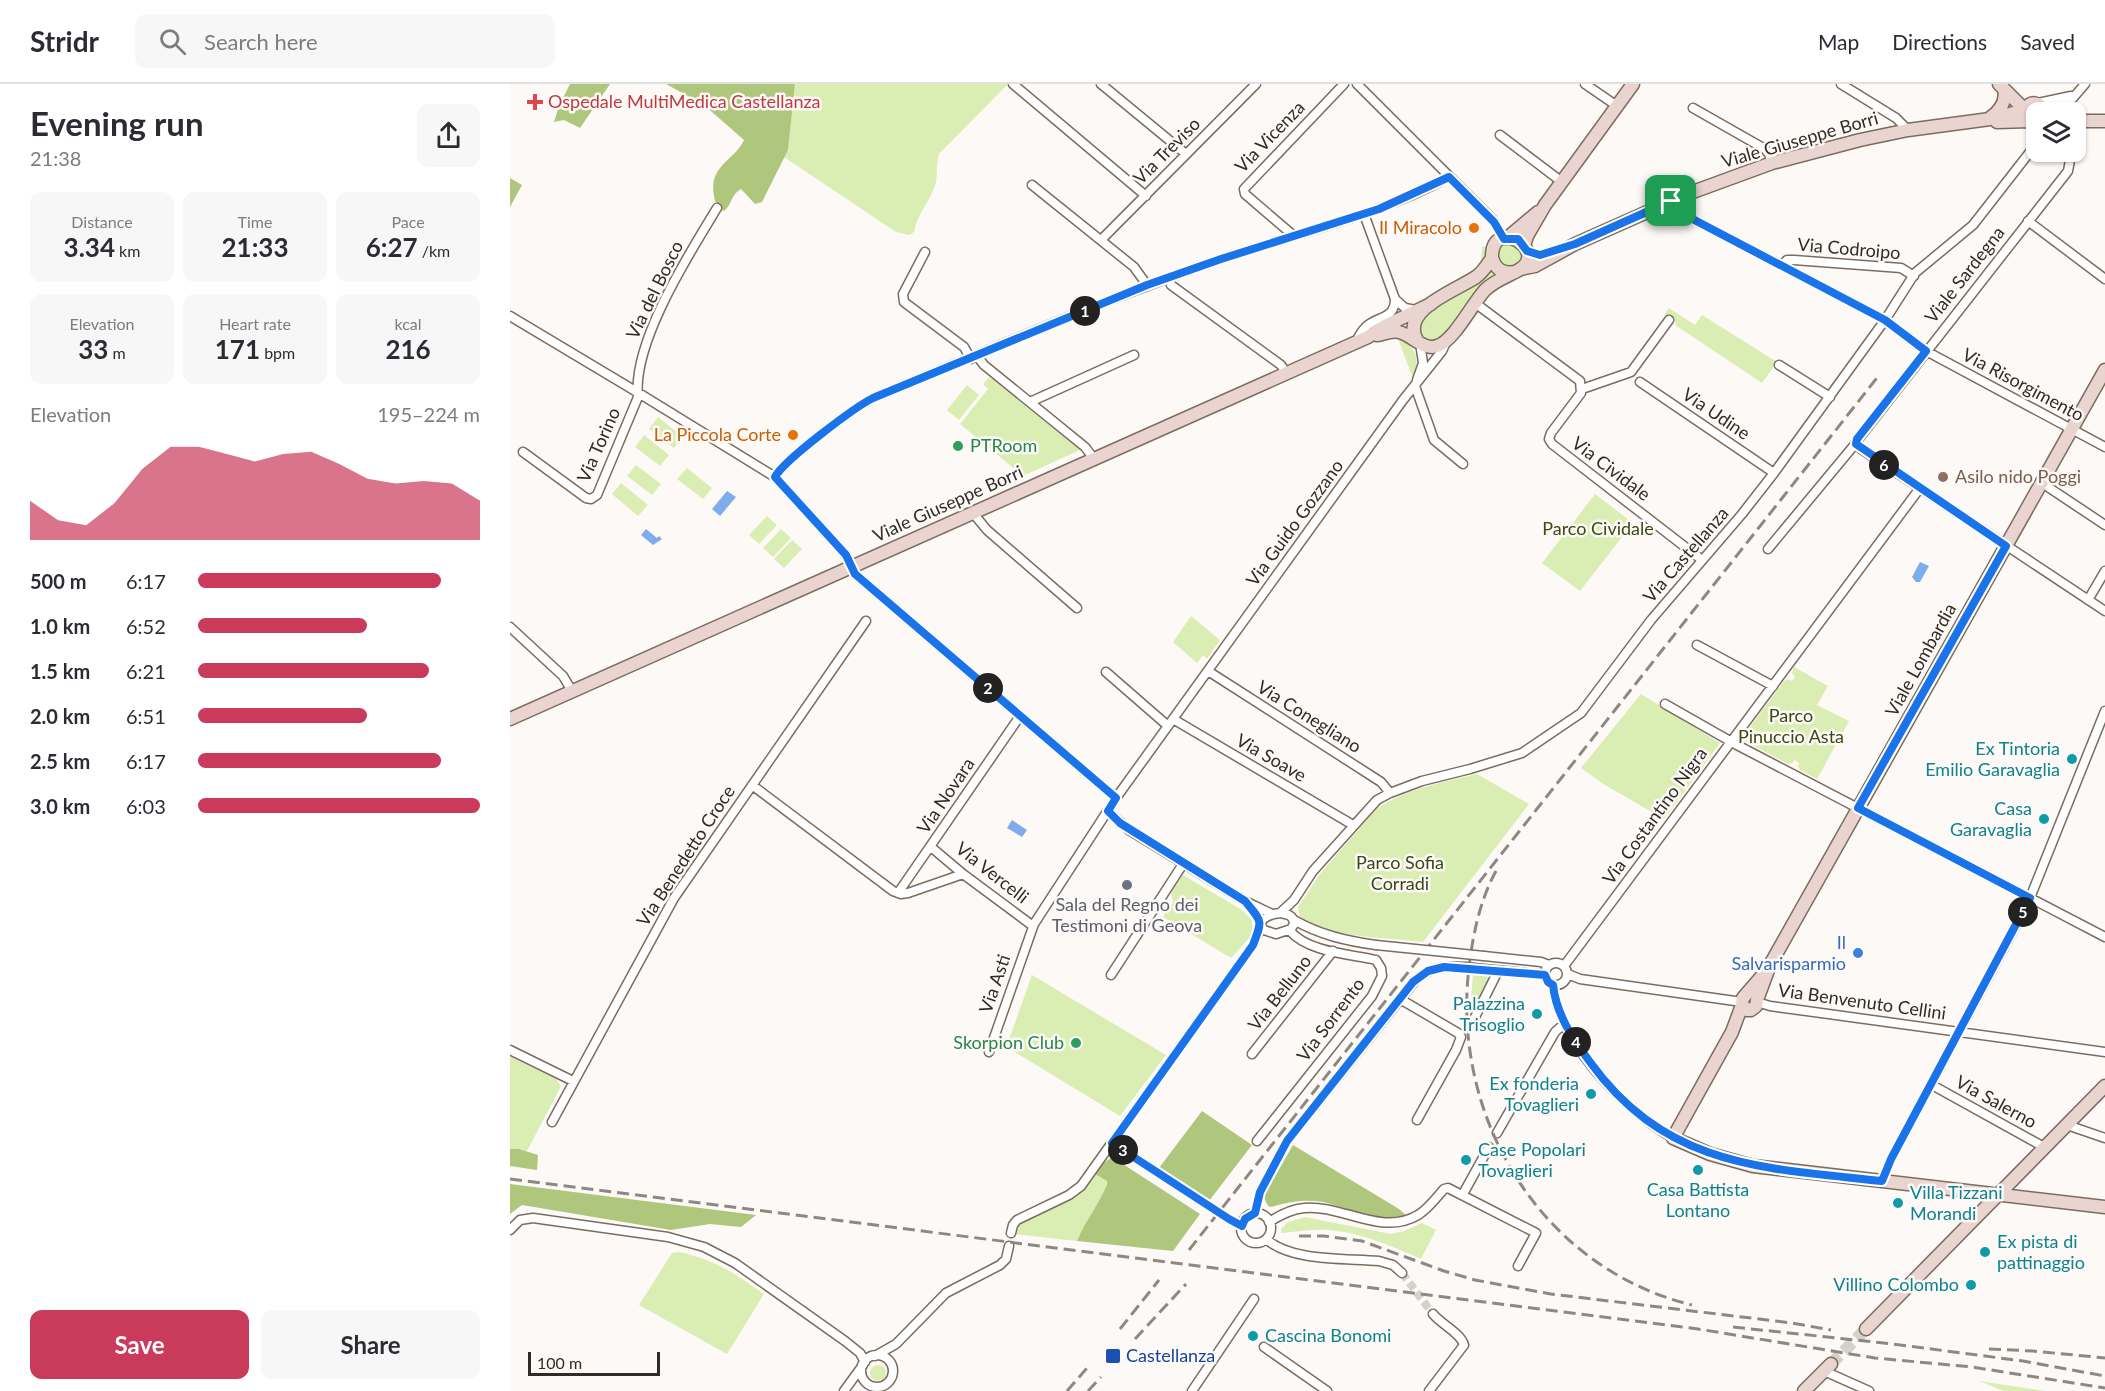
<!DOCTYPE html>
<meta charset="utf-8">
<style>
body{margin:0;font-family:Lato,sans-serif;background:#f7f7f7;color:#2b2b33;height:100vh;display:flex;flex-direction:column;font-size:22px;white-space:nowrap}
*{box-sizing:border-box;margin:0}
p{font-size:20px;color:#7c7c81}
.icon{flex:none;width:33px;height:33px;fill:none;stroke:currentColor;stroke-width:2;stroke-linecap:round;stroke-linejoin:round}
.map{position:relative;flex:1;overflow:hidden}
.panel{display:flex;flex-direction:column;background:#fff;width:510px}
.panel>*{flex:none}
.tools{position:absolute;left:1516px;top:18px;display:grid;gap:12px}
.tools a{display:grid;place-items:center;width:60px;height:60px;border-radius:12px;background:#fff;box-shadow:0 2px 4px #0004;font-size:30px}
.scale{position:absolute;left:18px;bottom:15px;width:132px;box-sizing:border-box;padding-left:6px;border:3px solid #322b25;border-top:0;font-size:16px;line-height:21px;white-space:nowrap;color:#322b25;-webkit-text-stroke:4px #fdf9f6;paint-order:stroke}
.pin{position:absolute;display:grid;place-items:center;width:51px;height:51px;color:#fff;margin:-26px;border-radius:12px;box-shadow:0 3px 9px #0006}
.km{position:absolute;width:30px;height:30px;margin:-15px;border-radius:50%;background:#222;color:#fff;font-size:16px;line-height:30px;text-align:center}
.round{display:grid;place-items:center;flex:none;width:63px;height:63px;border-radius:12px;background:#f7f7f7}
.headline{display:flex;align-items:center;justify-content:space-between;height:102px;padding:0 30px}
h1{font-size:33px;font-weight:700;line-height:45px}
.stats{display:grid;grid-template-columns:repeat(3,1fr);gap:9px;height:102px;padding:6px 30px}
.stats div{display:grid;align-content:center;border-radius:12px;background:#f7f7f7;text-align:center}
.stats b{font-size:26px;font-weight:700}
.stats small{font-size:16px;font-weight:400}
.stats p{font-size:16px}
.chart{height:168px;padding:12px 30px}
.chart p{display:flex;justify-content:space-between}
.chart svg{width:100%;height:108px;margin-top:6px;fill:#ca3a5a;opacity:.7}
.action{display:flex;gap:12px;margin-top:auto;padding:12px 30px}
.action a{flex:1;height:69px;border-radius:12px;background:#ca3a5a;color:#fff;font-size:24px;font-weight:700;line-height:69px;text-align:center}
.action a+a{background:#f7f7f7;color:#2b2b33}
ul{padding:0 30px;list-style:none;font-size:20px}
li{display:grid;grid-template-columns:96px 72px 1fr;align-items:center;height:45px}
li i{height:15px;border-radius:8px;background:#ca3a5a}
header{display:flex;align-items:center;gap:36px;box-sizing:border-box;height:84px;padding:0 30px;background:#fff;border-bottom:2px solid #e1e1e2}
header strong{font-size:28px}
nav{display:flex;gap:33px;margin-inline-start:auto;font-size:21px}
.search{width:420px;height:54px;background:#f7f7f7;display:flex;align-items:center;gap:15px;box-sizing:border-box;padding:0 21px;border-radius:12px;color:#7c7c81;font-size:22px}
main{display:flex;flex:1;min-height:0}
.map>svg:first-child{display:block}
.green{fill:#daeeb4}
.forest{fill:#aec77c}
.water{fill:#7facea}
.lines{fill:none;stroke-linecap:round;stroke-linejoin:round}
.street-tunnel{stroke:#d4d0cc;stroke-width:8;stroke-dasharray:8 4;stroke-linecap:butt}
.secondary-tunnel{stroke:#d4d0cc;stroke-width:12;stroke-dasharray:12 6;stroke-linecap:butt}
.street-casing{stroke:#7c6c5f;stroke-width:11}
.secondary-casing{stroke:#7c6c5f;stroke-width:15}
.street{stroke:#fff;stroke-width:8}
.secondary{stroke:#ead4d0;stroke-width:12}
.rail{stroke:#8e8883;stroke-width:3;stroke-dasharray:12 6;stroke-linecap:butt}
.street-bridge-casing{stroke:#7c6c5f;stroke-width:11;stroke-linecap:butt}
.street-bridge{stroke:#fff;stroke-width:8}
.route-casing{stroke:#fff;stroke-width:12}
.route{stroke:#1a73e8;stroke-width:8}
.health-dot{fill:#e0444e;stroke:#fdf9f6;stroke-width:2}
.food-dot{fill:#e8710a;stroke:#fdf9f6;stroke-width:2}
.leisure-dot{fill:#2e9e5b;stroke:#fdf9f6;stroke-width:2}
.education-dot{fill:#8d6e63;stroke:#fdf9f6;stroke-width:2}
.culture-dot{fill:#0f9aa8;stroke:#fdf9f6;stroke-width:2}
.worship-dot{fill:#6b7280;stroke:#fdf9f6;stroke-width:2}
.shop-dot{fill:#3f7fe0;stroke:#fdf9f6;stroke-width:2}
.transit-dot{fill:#1a4fb4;stroke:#fdf9f6;stroke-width:2}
.labels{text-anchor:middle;stroke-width:5;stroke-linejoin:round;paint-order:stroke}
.health-label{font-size:18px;fill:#be3a42;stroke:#fdf9f6;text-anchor:start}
.street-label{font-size:18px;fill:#322b25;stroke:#fdf9f6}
.food-label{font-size:18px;fill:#c56008;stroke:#fdf9f6;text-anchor:end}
.leisure-label{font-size:18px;fill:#27864d;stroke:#fdf9f6;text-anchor:start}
.education-label{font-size:18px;fill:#785e54;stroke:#fdf9f6;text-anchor:start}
.park-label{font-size:18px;fill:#3a4912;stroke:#fdf9f6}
.culture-label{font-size:18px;fill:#0d838f;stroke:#fdf9f6;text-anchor:end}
.worship-label{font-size:18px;fill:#5b616d;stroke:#fdf9f6}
.shop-label{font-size:18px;fill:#366cbe;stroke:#fdf9f6;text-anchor:end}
.transit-label{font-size:18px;fill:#164399;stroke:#fdf9f6;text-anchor:start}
</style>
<header>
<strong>Stridr</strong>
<div class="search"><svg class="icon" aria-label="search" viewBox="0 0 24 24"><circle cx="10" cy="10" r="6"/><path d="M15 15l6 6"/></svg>Search here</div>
<nav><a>Map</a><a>Directions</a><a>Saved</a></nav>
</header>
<main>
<section class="panel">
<div class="headline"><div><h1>Evening run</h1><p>21:38</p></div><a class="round"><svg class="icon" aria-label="share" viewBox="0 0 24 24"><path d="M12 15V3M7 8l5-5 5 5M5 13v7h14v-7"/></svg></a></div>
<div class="stats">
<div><p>Distance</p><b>3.34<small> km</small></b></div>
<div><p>Time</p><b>21:33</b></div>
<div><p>Pace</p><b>6:27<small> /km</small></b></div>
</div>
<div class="stats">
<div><p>Elevation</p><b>33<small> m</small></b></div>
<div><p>Heart rate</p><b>171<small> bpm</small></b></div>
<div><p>kcal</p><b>216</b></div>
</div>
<div class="chart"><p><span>Elevation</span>195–224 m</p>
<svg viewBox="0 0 160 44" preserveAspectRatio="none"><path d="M0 44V28L10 36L20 38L30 29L40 15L50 6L60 6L70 9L80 12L90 9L100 8L110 13L120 19L130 21L140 20L150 21L160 28V44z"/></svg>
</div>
<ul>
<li><b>500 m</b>6:17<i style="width:86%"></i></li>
<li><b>1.0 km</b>6:52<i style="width:60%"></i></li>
<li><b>1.5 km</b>6:21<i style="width:82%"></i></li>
<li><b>2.0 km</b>6:51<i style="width:60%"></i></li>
<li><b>2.5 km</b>6:17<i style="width:86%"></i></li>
<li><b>3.0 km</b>6:03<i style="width:100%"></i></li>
</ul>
<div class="action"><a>Save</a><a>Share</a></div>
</section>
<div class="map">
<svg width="1595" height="1307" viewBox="0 0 1595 1307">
<rect width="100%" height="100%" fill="#fdf9f6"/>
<path class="green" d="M285,0H498L429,70C425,82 429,94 424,104C418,120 407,131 404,148L399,151L386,148L274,73L278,66Z
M989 171a11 11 0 1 1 22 0a11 11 0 1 1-22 0Z
M978,162L976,172L967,186L907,222L899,223L967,183L971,176L972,163Z
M980,186L986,191L970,203L934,252L932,251C917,264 908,250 911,235L967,199Z
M1159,224L1185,241L1192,231L1267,278L1252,299L1165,241L1166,238L1154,231Z
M888,255C905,259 912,278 902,292Z
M479,293L481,294L570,366L513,392L450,340L478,305L473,300Z
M457,301L469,311L449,336L437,326Z
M148,333L173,353L164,364L139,345Z
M134,351L159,371L150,382L125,363Z
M126,381L151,400L142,411L117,392Z
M177,384L202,404L193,415L167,395Z
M111,399L138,421L128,432L102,410Z
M1085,410L1123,439L1070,507L1032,479Z
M257,432L267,441L249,460L239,451Z
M271,445L281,454L263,473L253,464Z
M282,456L292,465L274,484L264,475Z
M681,532L710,556L697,575L693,571L687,579L663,558Z
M1284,583L1318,602L1307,621L1339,637L1307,695L1290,686L1288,682L1289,679L1285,676L1282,679L1278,680L1231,655L1274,597L1278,595L1282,597L1285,593L1282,589Z
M1131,610L1210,659L1154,735L1095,701L1071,684Z
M967,690L1019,720L913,858C877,853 823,855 790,834L788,823L810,790L866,725C896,705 933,698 967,690Z
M673,791L732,826L741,835L743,844L741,852L721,874L653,833L663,818L661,808Z
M963,890L976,891L979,896L962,928H960Z
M522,891L656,971L610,1032L495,962L501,950Z
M0,973L46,995L51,1002L17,1067L9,1065H0Z
M585,1090L597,1097C592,1120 575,1137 567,1157L504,1150L509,1138L567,1112Z
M795,1133L881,1150L894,1147L912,1139L926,1146L911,1175C882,1162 849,1148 818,1146C803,1145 786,1148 771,1149V1145L778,1138Z
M169,1168C206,1176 224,1189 254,1210L217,1270L129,1221L162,1169Z
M360 1289a8 8 0 1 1 16 0a8 8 0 1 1-16 0Z
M1469,1297L1535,1307H1494Z"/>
<path class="forest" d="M60,0H100L70,44L54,36L44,38L49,22Z
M156,0H285L278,66L252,118L245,120L231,105C221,110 222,121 214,127C208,124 205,119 204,112C198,82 224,77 234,56L194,21Z
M0,94L12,101L0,123Z
M692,1027L742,1061L699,1117L649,1084Z
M783,1061L889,1125L896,1131C874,1141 835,1123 813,1118C796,1115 777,1118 761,1123L758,1122L754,1114L755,1110Z
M0,1065H9L28,1071L27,1086L0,1082Z
M602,1073L690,1130L663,1167L567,1157C575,1137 589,1121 597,1100V1097L585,1090L595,1078Z
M0,1100L246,1131L231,1143L200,1140L161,1146L12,1121L0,1130Z"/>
<path class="water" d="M217,407L226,413L210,432L202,425Z
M136,445L147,454L149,452L152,455L143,461L131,451Z
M1410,478L1419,482L1410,498H1406L1402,493Z
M502,736L517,746L512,753L497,744Z"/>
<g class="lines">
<path class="street-tunnel" d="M892,1189L923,1230"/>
<path class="secondary-tunnel" d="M1321,1280L1356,1245"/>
<defs>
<path id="street" d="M503,0L636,112
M591,0L676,70
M847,0L983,136L994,155
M1075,0L1107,22
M1331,0L1386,34L1398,46
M1528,19L1561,12
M1183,24L1255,65L1259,70L1262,79
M1538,28L1563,14L1575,0
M990,51L1052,98
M1554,68L1560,76L1558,87L1346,358L1351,365L1595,527
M522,101L624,183L637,201
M1161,118L1169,128L1375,236L1416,267L1595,363
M854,130L885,215L895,224L906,226
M1518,137L1595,195
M784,152L735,110L734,105L834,0
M591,156L746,0
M415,168L393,210L394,218L454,263L461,275
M1272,181L1277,176H1284L1391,184L1404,192
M661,201L771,281L776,289
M965,219L1070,297L1071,309L1041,349L1039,355L1042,360L1192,476
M0,232L127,308L265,393
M846,258C849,252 852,245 858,241C870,232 885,234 885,215
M467,272L474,281L575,363L584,375
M1269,281L1320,313
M907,296L913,279L910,259
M1130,298L1264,389
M905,302L924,356L953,380
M1072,305L1121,288L1159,236
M520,318L624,271
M13,368L76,414L81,415L87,411L128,313C122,259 179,170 207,124
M1532,399L1595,441
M463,429L477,446L567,524
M1258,465L1346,359
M1578,516L1595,487
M0,543L53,592L62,607
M1187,561L1263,602
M698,587L871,698L880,709
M596,588L658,642
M1155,620L1227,661L1595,853
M663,635L843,741
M242,701L383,807L391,810L398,809L453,790
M606,714L345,490L336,471L265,393C274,376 344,324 363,314C475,268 586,219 700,179C780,150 865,134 939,93
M598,727L619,746L735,817L762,830
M421,763L453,790L523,842
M388,809L510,632
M770,829L784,816L803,787L867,716L880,709L912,697L960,685L1012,669L1071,629L1141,536L1232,430L1264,389L1375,236L1405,189L1463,141L1527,59
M770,829C777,830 784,831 784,840L781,845L766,850L754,846L750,840C753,832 762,830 770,829Z
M784,836C810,851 837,857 866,861
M974,872L1031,878L1039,881
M1035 890a11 11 0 1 1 22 0a11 11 0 1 1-22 0Z
M1054,882L1410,404
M964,884L1035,891
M1058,890L1070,895L1232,918
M601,891L673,780
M1043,901C1049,958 1114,1026 1163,1054
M890,915L948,949L951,953L946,966L907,1036
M1247,918L1260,922L1595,968
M965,933L988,887
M0,966L63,997
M479,968L524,840L606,714L893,316L932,267L937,256
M742,970L823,867
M1422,1001L1534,1063
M42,1038L164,814L356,537
M1557,1041L1595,1054
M987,1049L1045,948L1055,939
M747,1057L862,912L872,892L871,884L866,876C839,870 798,868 780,847
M602,1059L696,1120
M1372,1097L1381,1075L1518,819L1595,627
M953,1110L979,1063
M745,1129L750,1108L777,1057L904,898C918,883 935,882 955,883
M731 1144a15 15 0 1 1 30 0a15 15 0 1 1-30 0Z
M759,1138C770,1131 781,1125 794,1124C832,1120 871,1153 908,1131C918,1125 926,1114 934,1105L938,1104L1026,1149L1008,1182
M0,1146L10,1136L23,1134L158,1153L194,1163L225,1179L335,1257L350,1269L355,1278
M501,1149L503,1141L507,1136L559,1111L571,1102L743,861L751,842
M756,1155C782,1178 836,1174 869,1177L883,1181L892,1189
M754,1263L817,1307
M351 1287a16 16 0 1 1 32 0a16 16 0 1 1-32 0Z
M365,1272L386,1260L436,1209L490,1181L496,1175L499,1162
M1314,1287L1359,1307
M334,1307L353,1281
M682,1307L744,1215
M919,1307L954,1261C951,1249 932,1241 923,1230"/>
<path id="secondary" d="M1489,0L1515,26L1520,37L1527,44
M1515,26C1521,15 1530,19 1535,28
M1480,34C1490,27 1497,17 1494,5
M1566,37H1595
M1487,38L1520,37
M997,154L1028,128
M1014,162L1017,152L1035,121L1123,0
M1010,185L1025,182L1065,160L1180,109L1262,79L1350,56L1398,46L1480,35L1515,26
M867,251C874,250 882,246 889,248C902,251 914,267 927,262C944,257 962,220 975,206C984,197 996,193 1007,187C1043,168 981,130 982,174C986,186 993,190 1005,188
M907,256C889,226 947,206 966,193C973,188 977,181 982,174
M0,635L858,253L875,242L921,220
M1259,884L1233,914L1232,920L1236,926H1241L1246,922L1247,916L1260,881L1595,286
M1232,921L1222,948L1163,1054L1200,1070L1243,1082L1595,1123
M1356,1245L1595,1002
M1294,1307L1321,1280"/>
</defs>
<use href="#street" class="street-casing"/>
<use href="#secondary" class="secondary-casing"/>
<use href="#street" class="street"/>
<use href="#secondary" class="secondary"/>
<path class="rail" d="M986,787C970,816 963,850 959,883C941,1034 1031,1184 1182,1221
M0,1095L1188,1245L1365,1274L1462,1283L1595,1304
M789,1152H814L852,1157L934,1187L965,1196L1041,1210L1282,1239L1321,1246
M679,1166L1370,290
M1223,1243L1383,1260L1513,1277L1595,1292
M610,1245L649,1196
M625,1255L676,1200
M1479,1265L1523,1267L1595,1274
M557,1307L577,1284
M578,1307L591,1293"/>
<defs>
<path id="street-bridge" d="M866,861L974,872
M955,883L964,884
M696,1120L719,1135"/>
</defs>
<use href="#street-bridge" class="street-bridge-casing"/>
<use href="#street-bridge" class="street-bridge"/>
</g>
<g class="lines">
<defs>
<path id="route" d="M939,93L984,138L994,155H1008L1017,167L1030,171L1065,160L1161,117L1167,126L1173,130L1375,236L1416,267L1347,355L1346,360L1496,462L1348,724L1520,814L1381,1075L1372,1097C1254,1084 1157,1084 1080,978C1063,955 1046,930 1043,901L1038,898L1035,891L934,883L918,887L903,898L777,1057L750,1108L745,1129L735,1135L732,1142L719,1135L602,1059L743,861C753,835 752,838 735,817L610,739L598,727L606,714L345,490L336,471L265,393C274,376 345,323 363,314L637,201L711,175L869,125Z"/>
</defs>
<use href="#route" class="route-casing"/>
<use href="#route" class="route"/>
</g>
<path class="health-dot" d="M22 9h6v6h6v6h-6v6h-6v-6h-6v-6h6z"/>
<g class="food-dot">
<circle cx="964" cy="144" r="6"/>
<circle cx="283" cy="351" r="6"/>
</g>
<g class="leisure-dot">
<circle cx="448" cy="362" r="6"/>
<circle cx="566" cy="959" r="6"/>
</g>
<circle class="education-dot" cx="1433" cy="393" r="6"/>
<g class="culture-dot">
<circle cx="1562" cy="675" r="6"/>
<circle cx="1534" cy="735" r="6"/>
<circle cx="1027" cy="930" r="6"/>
<circle cx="1081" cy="1010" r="6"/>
<circle cx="956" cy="1076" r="6"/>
<circle cx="1188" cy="1086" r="6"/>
<circle cx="1388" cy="1119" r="6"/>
<circle cx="1475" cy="1168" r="6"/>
<circle cx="1461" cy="1201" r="6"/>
<circle cx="743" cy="1252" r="6"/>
</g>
<circle class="worship-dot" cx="617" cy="801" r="6"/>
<circle class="shop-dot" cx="1348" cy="869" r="6"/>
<rect class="transit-dot" x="595" y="1264" width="16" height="16" rx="3"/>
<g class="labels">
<g class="health-label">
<text x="38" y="24">Ospedale MultiMedica Castellanza</text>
</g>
<g class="street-label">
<text transform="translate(760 53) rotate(-46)" y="6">Via Vicenza</text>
<text transform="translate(1290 56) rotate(-16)" y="6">Viale Giuseppe Borri</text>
<text transform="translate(657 67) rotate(-45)" y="6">Via Treviso</text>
<text transform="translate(1339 165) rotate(5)" y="6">Via Codroipo</text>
<text transform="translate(1455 191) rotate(-52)" y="6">Viale Sardegna</text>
<text transform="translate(145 206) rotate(-64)" y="6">Via del Bosco</text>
<text transform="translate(1513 301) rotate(28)" y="6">Via Risorgimento</text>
<text transform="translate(1206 330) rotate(34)" y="6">Via Udine</text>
<text transform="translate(89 361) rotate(-66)" y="6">Via Torino</text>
<text transform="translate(1101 385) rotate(37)" y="6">Via Cividale</text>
<text transform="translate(438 420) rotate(-24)" y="6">Viale Giuseppe Borri</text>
<text transform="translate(785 439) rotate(-54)" y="6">Via Guido Gozzano</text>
<text transform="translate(1176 471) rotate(-49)" y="6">Via Castellanza</text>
<text transform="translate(1411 576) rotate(-61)" y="6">Viale Lombardia</text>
<text transform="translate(799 633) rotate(32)" y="6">Via Conegliano</text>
<text transform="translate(761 674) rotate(30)" y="6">Via Soave</text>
<text transform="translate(436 712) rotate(-56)" y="6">Via Novara</text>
<text transform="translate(1145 732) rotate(-54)" y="6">Via Costantino Nigra</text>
<text transform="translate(176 772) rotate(-57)" y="6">Via Benedetto Croce</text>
<text transform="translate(482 789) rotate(38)" y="6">Via Vercelli</text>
<text transform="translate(485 900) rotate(-71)" y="6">Via Asti</text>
<text transform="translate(770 909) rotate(-52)" y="6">Via Belluno</text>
<text transform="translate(1352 918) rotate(8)" y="6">Via Benvenuto Cellini</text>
<text transform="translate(821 936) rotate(-53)" y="6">Via Sorrento</text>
<text transform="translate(1486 1018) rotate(29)" y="6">Via Salerno</text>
</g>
<g class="food-label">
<text x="952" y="150">Il Miracolo</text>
<text x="271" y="357">La Piccola Corte</text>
</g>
<g class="leisure-label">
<text x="460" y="368">PTRoom</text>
<text x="554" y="965" text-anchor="end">Skorpion Club</text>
</g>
<g class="education-label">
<text x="1445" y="399">Asilo nido Poggi</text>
</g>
<g class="park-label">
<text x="1088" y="451">Parco Cividale</text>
<text x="1281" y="638">Parco<tspan x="1281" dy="21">Pinuccio Asta</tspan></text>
<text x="890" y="785">Parco Sofia<tspan x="890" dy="21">Corradi</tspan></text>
</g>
<g class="culture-label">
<text x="1550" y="671">Ex Tintoria<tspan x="1550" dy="21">Emilio Garavaglia</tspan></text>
<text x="1522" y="731">Casa<tspan x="1522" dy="21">Garavaglia</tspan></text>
<text x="1015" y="926">Palazzina<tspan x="1015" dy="21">Trisoglio</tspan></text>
<text x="1069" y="1006">Ex fonderia<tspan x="1069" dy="21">Tovaglieri</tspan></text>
<text x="968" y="1072" text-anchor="start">Case Popolari<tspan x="968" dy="21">Tovaglieri</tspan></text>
<text x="1188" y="1112" text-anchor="middle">Casa Battista<tspan x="1188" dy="21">Lontano</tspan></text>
<text x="1400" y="1115" text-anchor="start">Villa Tizzani<tspan x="1400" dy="21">Morandi</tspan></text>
<text x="1487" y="1164" text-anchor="start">Ex pista di<tspan x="1487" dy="21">pattinaggio</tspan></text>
<text x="1449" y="1207">Villino Colombo</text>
<text x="755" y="1258" text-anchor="start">Cascina Bonomi</text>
</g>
<g class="worship-label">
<text x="617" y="827">Sala del Regno dei<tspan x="617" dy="21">Testimoni di Geova</tspan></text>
</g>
<g class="shop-label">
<text x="1336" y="865">Il<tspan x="1336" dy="21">Salvarisparmio</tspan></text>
</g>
<g class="transit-label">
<text x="616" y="1278">Castellanza</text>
</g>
</g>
</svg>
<div class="tools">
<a><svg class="icon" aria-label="layers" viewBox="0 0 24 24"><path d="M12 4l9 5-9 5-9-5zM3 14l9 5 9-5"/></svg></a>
</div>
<div class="scale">100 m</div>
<div class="pin" style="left:1161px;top:117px;background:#1e9e55"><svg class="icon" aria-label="arrive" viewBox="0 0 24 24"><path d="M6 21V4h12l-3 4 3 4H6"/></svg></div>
<b class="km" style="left:575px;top:227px">1</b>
<b class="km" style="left:478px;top:604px">2</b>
<b class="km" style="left:613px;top:1066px">3</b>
<b class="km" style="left:1066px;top:958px">4</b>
<b class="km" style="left:1513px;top:828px">5</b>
<b class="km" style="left:1374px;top:381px">6</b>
</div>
</main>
